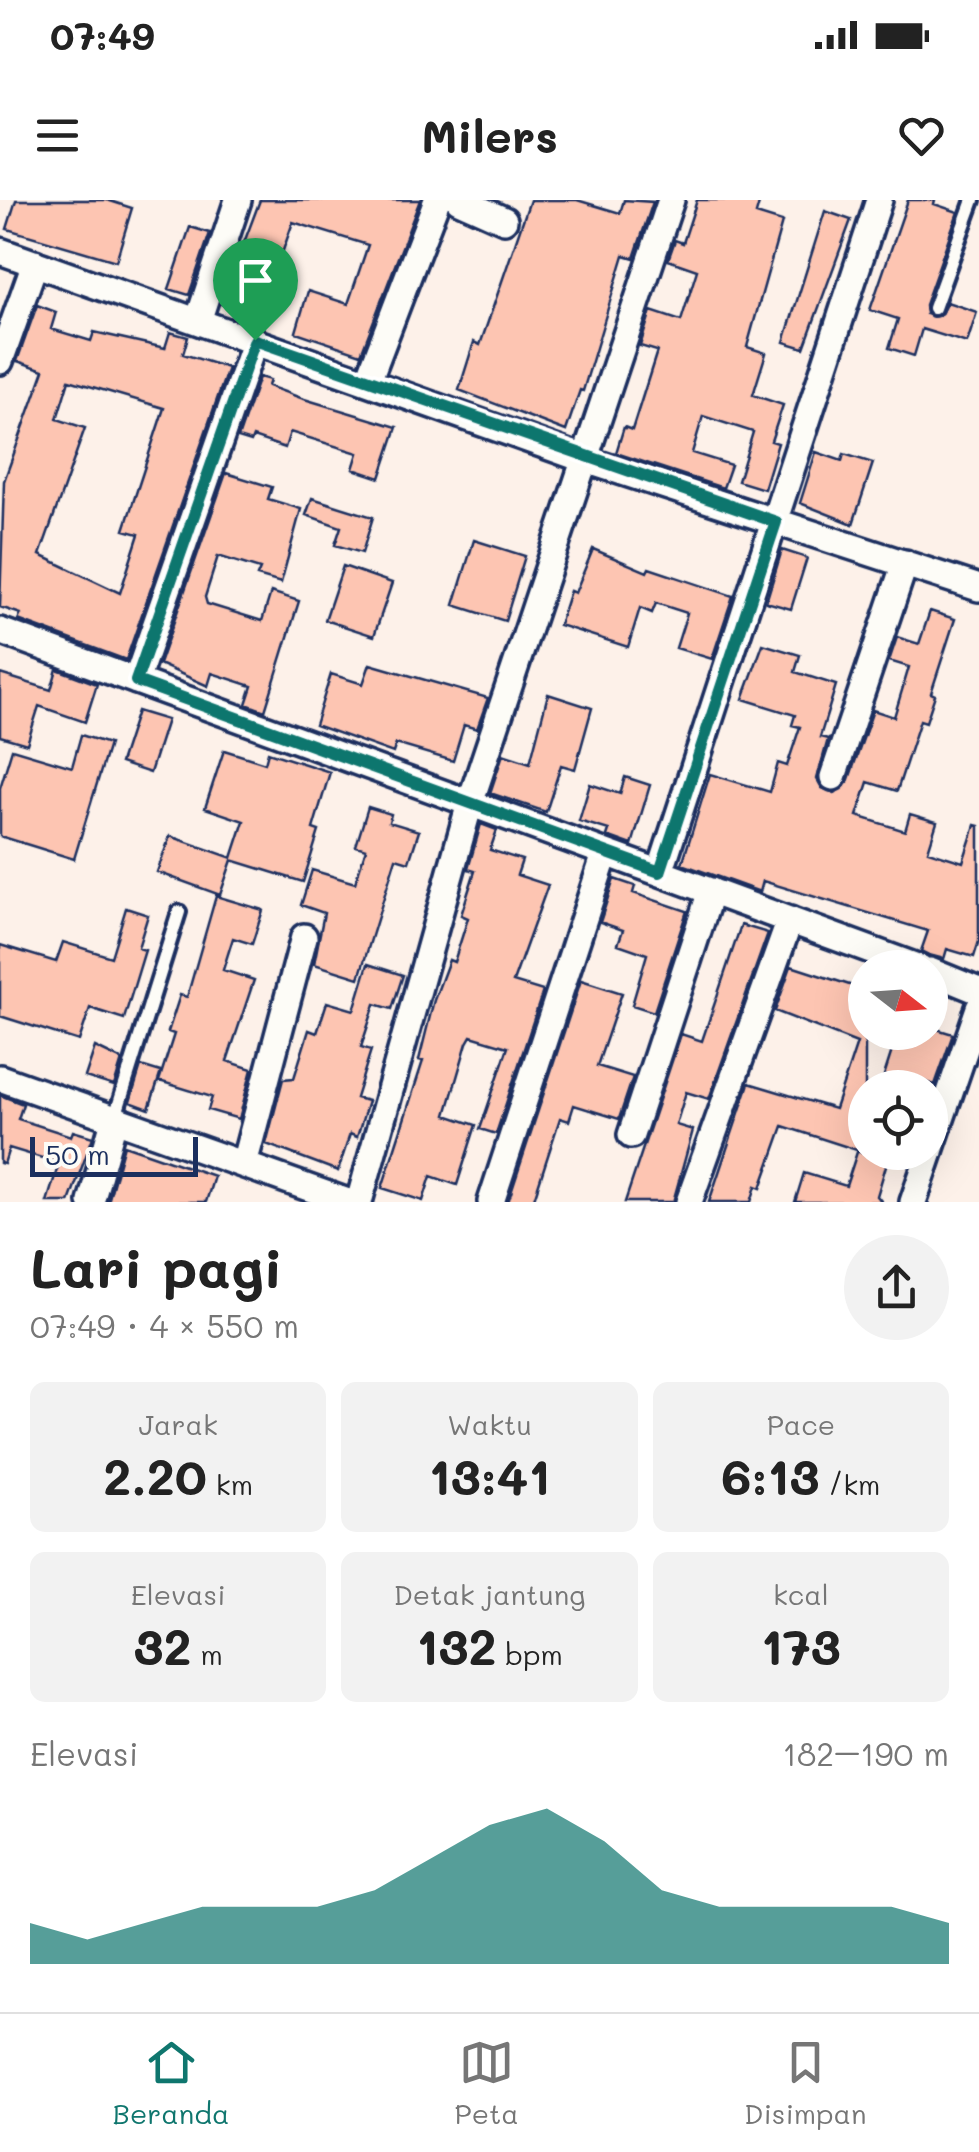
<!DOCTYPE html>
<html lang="id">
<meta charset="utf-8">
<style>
body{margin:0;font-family:Mali,sans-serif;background:#f2f2f2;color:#222;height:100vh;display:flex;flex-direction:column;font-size:38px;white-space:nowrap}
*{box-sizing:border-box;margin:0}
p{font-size:32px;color:#767676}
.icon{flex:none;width:55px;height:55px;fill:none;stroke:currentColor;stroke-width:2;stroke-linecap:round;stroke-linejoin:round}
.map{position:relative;height:1002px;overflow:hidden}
.drawer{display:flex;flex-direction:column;background:#fff;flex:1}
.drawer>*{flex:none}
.needle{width:65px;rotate:107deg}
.buttons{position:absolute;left:848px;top:750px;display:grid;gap:20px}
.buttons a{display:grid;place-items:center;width:100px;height:100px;border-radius:50%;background:#fff;box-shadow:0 10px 40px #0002;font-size:50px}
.scale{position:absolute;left:30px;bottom:25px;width:168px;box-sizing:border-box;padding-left:10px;border:5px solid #1b2f5e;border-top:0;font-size:28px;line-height:35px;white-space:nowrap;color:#1b2f5e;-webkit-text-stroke:8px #fdfcf7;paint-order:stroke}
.pin{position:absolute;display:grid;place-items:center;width:85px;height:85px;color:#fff;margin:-102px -42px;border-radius:50% 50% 50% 0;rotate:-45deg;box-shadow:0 0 10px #0007}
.pin .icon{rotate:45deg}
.round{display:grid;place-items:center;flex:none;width:105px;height:105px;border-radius:52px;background:#f2f2f2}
.head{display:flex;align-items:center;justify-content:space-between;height:170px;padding:0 30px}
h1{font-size:55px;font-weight:700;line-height:75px}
.stats{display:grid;grid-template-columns:repeat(3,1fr);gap:15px;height:170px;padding:10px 30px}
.stats div{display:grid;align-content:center;border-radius:15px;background:#f2f2f2;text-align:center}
.stats b{font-size:50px;font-weight:700}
.stats small{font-size:28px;font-weight:400}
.stats p{font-size:28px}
.chart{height:280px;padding:20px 30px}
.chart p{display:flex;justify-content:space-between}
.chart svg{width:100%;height:180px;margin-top:10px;fill:#0f766e;opacity:.7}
.status{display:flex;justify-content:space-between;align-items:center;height:70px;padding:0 50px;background:#fff;direction:ltr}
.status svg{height:28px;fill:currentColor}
header{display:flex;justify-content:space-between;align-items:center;height:130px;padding:0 30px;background:#fff;font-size:45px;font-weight:700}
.tab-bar{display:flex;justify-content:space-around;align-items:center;height:140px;border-top:2px solid #e0e0e0;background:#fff;font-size:28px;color:#767676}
.tab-bar a{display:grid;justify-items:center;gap:5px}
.tab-bar .active{color:#0f766e}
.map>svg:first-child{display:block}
.building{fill:#fdc5b2;stroke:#1b2f5e;stroke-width:2.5;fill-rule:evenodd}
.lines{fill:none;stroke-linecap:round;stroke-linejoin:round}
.service-casing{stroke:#1b2f5e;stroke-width:20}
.minor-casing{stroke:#1b2f5e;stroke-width:32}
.service{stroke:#fdfcf7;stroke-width:12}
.minor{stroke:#fdfcf7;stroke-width:25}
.route-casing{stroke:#fff;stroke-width:20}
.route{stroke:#0f766e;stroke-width:12}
</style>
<div class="status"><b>07:49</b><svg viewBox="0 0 49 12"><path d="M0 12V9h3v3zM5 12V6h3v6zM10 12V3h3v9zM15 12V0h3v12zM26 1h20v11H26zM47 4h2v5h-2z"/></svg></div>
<header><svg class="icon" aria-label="menu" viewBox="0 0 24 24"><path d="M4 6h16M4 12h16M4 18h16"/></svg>Milers<svg class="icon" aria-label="heart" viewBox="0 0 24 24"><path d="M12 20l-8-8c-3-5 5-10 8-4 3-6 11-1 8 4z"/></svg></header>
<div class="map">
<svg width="979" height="1002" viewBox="0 0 979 1002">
<rect width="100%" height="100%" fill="#fdf1e9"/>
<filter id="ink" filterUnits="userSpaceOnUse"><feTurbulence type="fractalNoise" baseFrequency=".01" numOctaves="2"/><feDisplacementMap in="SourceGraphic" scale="20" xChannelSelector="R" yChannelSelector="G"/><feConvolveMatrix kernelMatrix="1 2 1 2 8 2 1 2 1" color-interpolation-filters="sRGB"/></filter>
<g filter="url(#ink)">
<path class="building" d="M16,0H107L132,8L116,61L7,29Z
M260,0H420L361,154L296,132L308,91L348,104L368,45L293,22L260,116L221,104Z
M530,0H577L620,13L624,0L653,2L634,58L624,55L583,191L580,190L566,231L459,190L474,142L480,145Z
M697,0H760L756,14L782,22L747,147L766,153L753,195L783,205L771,241L778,243L764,289L738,281L753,232L703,216L692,253L731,265L723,288L616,253L624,227L632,230L657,151L640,146L651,111L681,121L697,70L668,60L675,40L683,43Z
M908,0H935L934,4L958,12L925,105L926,114L940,116L947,102L977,112L967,143L922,129L914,156L889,148L898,119L870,110Z
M825,11L851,20L804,148L784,142Z
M190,27L210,33L189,95L169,89Z
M37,105L56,112L51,129L91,141L94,132L165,148L170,132L188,137L183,154L228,168L126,460L18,420L21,414L0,407L4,281L44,170L17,161ZM69,180L164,208L124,330L139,334L120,393L40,355L85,228L57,219Z
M259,177L270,180L268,186L301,198L397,227L380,278L353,269L358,253L290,232L285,248L253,237L251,242L238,238Z
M816,252L842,261L844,254L873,263L853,324L800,303Z
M226,273L272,287L268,299L301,309L281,383L257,376L260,369L218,356L205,397L207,404L262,421L271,392L299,401L265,511L246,504L252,486L212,473L208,486L159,464Z
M312,298L373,317L362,353L335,345L341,327L306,315Z
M474,340L525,356L505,421L454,405Z
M593,349L647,372L649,368L733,396L712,459L676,448L687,413L656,403L652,413L640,408L628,447L559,425L570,391L575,393Z
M782,350L807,358L791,409L766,402Z
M343,366L392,383L374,436L325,420Z
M930,411L955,419L931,493L935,495L926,522L920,520L897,591L868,582L857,616L905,631L910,614L937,622L928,651L963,662L975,625L979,626V741L974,757L947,749L944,759L929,755L921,751L928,731L763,681L760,692L682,664L710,574L770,592L778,563L787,566L800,527L792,525L795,515L743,499L763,444L800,455L795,472L836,485L820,537L828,539L817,579L822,588L835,593L848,582L873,510L894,517L909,467L889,461L897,437L919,444Z
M370,464L488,498L477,529L464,525L453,561L396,544L393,553L315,525L331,474L363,484Z
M57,469L97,484L85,522L39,506L27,544L0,536V474L51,490Z
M548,494L592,508L575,569L561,565L546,612L490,593L503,554L530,563Z
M137,511L167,520L150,573L120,563Z
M81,535L109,544L74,659L0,636V588L12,549L72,567Z
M224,550L265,563L268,552L330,572L313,629L319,631L303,682L232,660L220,695L157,672L170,636L232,658L244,621L205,608Z
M625,577L650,585L632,645L607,636L609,630L579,621L590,584L620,594Z
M368,607L391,614L389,622L419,631L409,662L396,658L359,778L314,764L324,713L301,705L312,670L355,683L366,649L356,646Z
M481,624L497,630L490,650L522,660L517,675L548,685L513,782L543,791L496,934L480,929L508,847L471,836L467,843L446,915L476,925L457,985L431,976L423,1001L382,988L423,861L419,860L434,800L449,760L454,762L468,718L461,715L475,671L468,669Z
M614,679L635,686L633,693L687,711L654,812L632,805L647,754L618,744L623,730L600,722Z
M216,696L263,710L252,744L233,738L223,770L254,780L227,861L252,869L239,919L208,910L212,897L159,881L174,834L168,832L180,795L187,797Z
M126,708L148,715L138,748L145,750L124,819L90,808L79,841L0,816V745L56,762L63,742L111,757Z
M741,725L768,733L709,899L686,892L676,925L693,930L673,1002H625L681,834L702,841Z
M368,764L403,775L392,809L375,804L361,847L371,850L356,898L368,901L357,937L350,934L338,971L266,944L283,879L294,878L309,830L317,833L327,802L354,810Z
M791,766L865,790V952H890L877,996L882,1002H795L804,973L846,986L857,952H863L783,926L761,988L756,986L751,1002H709L749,883L835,909L857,843L775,811Z
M581,780L622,793L597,866L633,877L619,919L574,905L569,921L560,918L533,1002H508Z
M930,827L953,834L935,885L916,879L913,888H880L898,832H930Z
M95,847L122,860L114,886L85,877Z
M141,866L161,872L149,909L130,902Z
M0,895L23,904L18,919L71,936L73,931L93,937L69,1002H47L59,963L9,948L4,964L0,963Z
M124,945L214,976L206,1002H108Z"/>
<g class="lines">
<defs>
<path id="service" d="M934,108L973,0
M115,917L179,712"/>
<path id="minor" d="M459,0L504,20
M0,51L586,260L979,388
M198,121L238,0
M0,161L35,63
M368,181L437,0
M0,431L920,768
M136,481L255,140
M833,577L905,363
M660,672L879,0
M930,771L979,791
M0,878L348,1002
M631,935L711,691
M930,951L979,808
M244,964L304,737
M91,1002L115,917
M359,1002L470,603L671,0
M491,1002L605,654
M689,1002L790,720
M913,1002L930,952"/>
</defs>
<use href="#service" class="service-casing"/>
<use href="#minor" class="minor-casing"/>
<use href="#service" class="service"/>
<use href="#minor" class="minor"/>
</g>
</g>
<g class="lines" filter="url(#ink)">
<defs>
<path id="route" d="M255,140L776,322L660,672L136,481Z"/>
</defs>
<use href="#route" class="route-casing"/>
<use href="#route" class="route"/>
</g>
</svg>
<div class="buttons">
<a><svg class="needle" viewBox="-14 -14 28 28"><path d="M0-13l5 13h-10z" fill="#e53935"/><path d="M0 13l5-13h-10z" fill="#767676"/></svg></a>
<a><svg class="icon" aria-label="locate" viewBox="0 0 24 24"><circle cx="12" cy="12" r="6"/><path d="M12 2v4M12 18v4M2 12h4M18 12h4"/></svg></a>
</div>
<div class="scale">50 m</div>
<div class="pin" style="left:255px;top:140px;background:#1e9e55"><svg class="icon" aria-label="arrive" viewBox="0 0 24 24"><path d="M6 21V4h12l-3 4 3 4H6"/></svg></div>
</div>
<section class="drawer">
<div class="head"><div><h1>Lari pagi</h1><p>07:49 · 4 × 550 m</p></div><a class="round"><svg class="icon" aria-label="share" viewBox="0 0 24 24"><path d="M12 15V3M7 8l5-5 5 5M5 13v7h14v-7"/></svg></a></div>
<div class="stats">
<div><p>Jarak</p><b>2.20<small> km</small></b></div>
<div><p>Waktu</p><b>13:41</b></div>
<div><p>Pace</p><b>6:13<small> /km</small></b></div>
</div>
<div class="stats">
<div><p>Elevasi</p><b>32<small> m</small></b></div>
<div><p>Detak jantung</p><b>132<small> bpm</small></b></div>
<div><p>kcal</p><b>173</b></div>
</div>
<div class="chart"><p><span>Elevasi</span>182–190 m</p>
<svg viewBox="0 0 160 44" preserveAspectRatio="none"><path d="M0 44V34L10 38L20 34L30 30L40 30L50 30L60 26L70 18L80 10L90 6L100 14L110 26L120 30L130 30L140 30L150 30L160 34V44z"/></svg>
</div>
</section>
<nav class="tab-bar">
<a class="active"><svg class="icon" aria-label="home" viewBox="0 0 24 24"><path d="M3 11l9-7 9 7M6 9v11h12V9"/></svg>Beranda</a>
<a><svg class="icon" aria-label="map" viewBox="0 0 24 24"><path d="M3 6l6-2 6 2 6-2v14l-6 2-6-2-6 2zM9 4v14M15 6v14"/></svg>Peta</a>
<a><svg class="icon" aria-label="saved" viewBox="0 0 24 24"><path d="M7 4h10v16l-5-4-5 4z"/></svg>Disimpan</a>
</nav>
